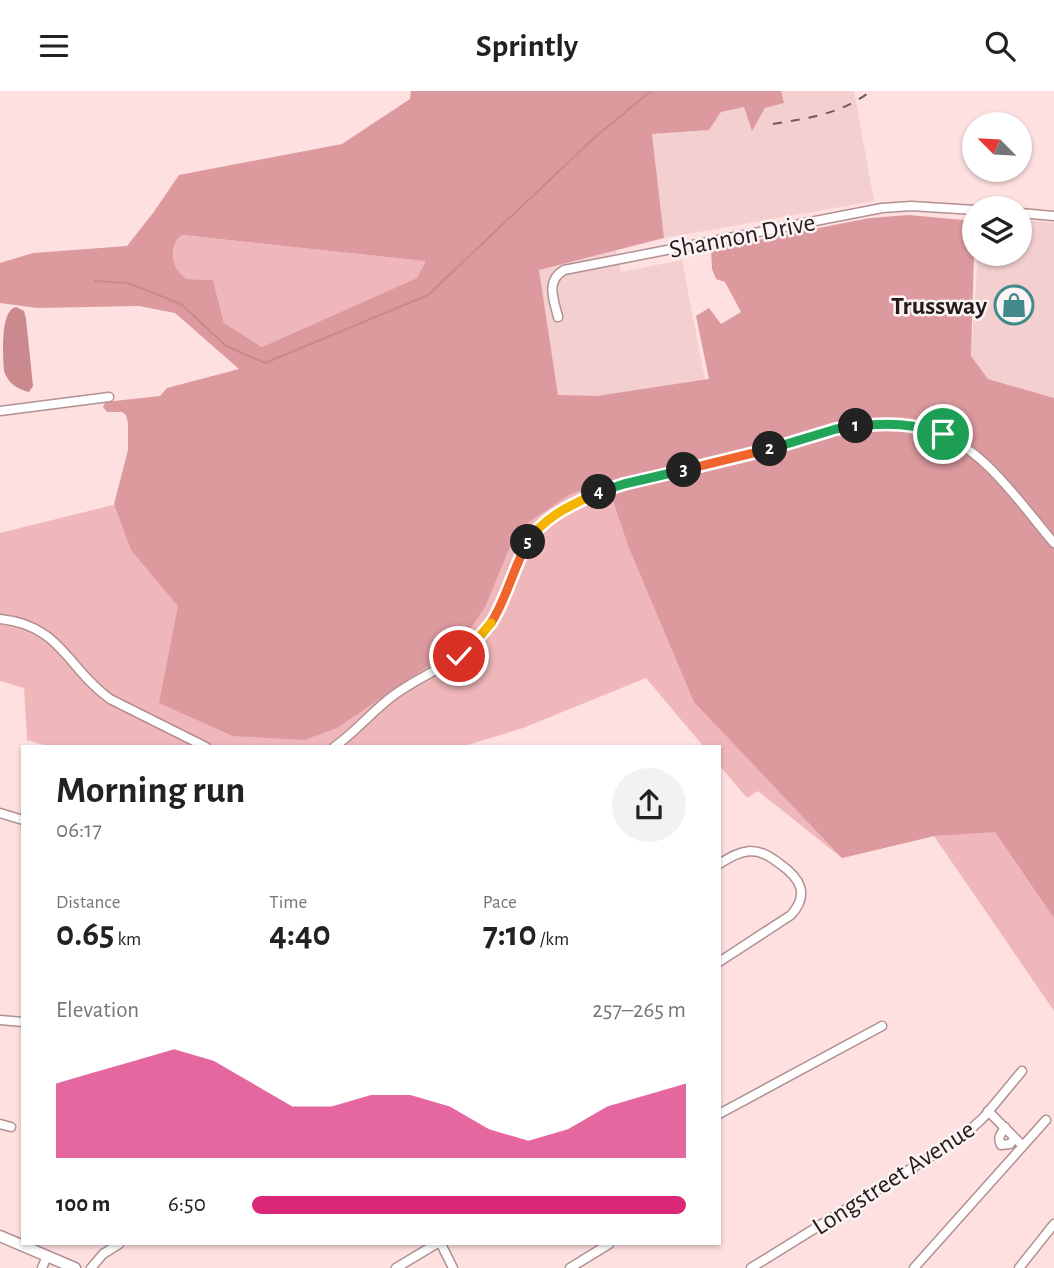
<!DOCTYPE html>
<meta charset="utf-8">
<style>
body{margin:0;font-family:"Alegreya Sans",sans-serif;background:#f2f2f2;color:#222;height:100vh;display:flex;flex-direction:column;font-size:26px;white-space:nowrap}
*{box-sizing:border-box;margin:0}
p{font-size:23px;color:#767676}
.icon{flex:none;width:38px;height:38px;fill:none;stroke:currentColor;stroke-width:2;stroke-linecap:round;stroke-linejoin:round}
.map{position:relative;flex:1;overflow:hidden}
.details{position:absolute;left:21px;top:654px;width:700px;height:500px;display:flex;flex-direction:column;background:#fff;border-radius:0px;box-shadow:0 2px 5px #0004}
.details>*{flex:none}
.needle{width:46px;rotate:294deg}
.tools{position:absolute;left:962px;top:21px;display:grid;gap:14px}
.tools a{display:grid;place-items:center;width:70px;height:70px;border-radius:50%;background:#fff;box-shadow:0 2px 5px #0004;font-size:35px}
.pin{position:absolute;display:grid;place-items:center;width:60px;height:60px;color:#fff;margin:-30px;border:4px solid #fff;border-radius:50%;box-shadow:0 2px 7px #0007}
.km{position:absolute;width:35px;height:35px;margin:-18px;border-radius:50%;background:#222;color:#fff;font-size:19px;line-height:35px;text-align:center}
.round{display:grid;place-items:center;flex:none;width:74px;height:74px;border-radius:37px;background:#f2f2f2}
.overview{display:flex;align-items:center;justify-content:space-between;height:119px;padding:0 35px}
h1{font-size:38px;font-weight:600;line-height:52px}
.metrics{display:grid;grid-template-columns:repeat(3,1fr);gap:10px;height:119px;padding:7px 35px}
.metrics div{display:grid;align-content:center}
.metrics b{font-size:35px;font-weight:600}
.metrics small{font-size:19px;font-weight:400}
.metrics p{font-size:19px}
.chart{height:196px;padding:14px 35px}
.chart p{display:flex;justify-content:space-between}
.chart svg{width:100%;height:126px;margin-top:7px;fill:#db2777;opacity:.7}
ul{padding:0 35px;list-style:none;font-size:23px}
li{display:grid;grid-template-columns:112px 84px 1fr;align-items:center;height:52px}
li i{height:18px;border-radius:9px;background:#db2777}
header{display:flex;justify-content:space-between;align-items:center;height:91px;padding:0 35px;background:#fff;font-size:32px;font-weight:600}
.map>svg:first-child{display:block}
.built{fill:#f3cfd0}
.green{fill:#f0b7ba}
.forest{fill:#dc9a9e;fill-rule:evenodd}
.water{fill:#c9898d}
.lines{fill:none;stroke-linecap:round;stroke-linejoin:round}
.stream{stroke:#c9898d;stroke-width:2}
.minor-casing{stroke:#b29092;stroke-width:11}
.major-casing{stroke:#b29092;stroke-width:13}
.minor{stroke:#fff;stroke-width:8}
.major{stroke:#fff;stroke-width:10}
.rail{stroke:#6e5b5c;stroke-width:2;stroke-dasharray:9 9;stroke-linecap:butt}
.split-1-casing{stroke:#fff;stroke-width:14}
.split-2-casing{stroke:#fff;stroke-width:14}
.split-3-casing{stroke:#fff;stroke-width:14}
.split-4-casing{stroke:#fff;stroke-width:14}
.split-5-casing{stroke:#fff;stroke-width:14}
.split-6-casing{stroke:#fff;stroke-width:14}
.split-7-casing{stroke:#fff;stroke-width:14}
.split-1{stroke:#22a559;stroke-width:9}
.split-2{stroke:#22a559;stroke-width:9}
.split-3{stroke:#f0652b;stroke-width:9}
.split-4{stroke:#22a559;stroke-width:9}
.split-5{stroke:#f5b400;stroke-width:9}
.split-6{stroke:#f0652b;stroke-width:9}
.split-7{stroke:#f5b400;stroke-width:9}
.labels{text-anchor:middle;stroke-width:5;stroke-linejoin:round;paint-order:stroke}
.street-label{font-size:26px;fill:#271a1b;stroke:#fbf3f4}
.poi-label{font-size:26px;font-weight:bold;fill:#271a1b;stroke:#fbf3f4;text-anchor:end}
</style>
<header><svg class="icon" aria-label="menu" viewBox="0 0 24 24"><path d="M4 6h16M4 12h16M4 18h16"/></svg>Sprintly<svg class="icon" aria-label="search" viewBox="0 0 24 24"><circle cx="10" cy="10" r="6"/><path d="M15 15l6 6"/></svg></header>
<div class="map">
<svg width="1054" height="1177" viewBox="0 0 1054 1177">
<rect width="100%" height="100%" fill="#fee0e1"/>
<path class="built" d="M781,0H854L874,110L664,147L652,43L709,39L721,21L745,16L752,39L765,17L783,12Z
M1020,129L1054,132V307L988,288L971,265L978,163H1020Z
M616,159L621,181L682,169L705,289L597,305L558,304L539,179Z"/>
<path class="green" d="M181,144L425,170L418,187L262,256L224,232L213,189L187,188C183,185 179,183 177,179C171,169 172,151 181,144Z
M709,288L1054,341V920L934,745L842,767L758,700L747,707L719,674V656H704L646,587L523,637L461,656H51L27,649L24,597L0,590V442L558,304L597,305Z"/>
<path class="forest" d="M411,0H781L784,12L765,17L752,40L744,16L721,21L709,39L652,43L664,147L539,179L558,304L597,305L709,288L696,225L709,217L721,233L741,221L725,191L716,188L712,178L711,158L870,127L909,124L975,130L971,265L988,288L1054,307V827L995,741L934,745L842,767L694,611L629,457L606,389L569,404L529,431L512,451L485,516L471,537L455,557L337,637L304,649L233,645L159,612L178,515L131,459L114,413L128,359V333L126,324L122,321H107L103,316L105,311L160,305L167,297L239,278L175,222L139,215L37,217L0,212V172L33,162L127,155L153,122L179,84L342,53L410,8ZM182,144L424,170L425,171L417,187L262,256L224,232L213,189L187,188C184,186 180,183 178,180C171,171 171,150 182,144Z"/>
<path class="water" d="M16,216L24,220L26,228L33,295L29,301C17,298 8,292 4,280C3,263 0,219 16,216Z"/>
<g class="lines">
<path class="stream" d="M95,190L128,192L181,213L226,255L265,272L428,204L594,47L651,0"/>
<defs>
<path id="minor" d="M1020,122L1054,125
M558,226C554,209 545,190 564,179L882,117L911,115L975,119
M0,320L109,306
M0,528C61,534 67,577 110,608L206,656
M334,656C356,641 372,620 394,604C424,582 461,571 485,541C513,505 512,458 550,428C581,402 624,393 662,384C690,378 717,372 745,365C782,355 820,340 857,335C882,332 907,331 931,339C985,357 1018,410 1054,452
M0,722L23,729
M719,773C729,767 738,761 750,760C762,760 771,766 780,773C800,787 810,803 791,824L719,871
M0,929L23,931
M988,1020L1023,1055
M719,1023L882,935
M0,1033L11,1036
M1005,1036C1001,1043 997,1046 1001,1054L1010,1053L1015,1047
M441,1153L453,1177
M42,1177L47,1165
M91,1177L103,1163L119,1153
M396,1177L436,1153
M570,1177L609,1153
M751,1177L962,1046L983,1027L1022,980
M914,1177L1046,1029
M1019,1177L1054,1133"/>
<path id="major" d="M0,1145L75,1177"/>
</defs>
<use href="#minor" class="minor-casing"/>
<use href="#major" class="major-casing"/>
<use href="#minor" class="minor"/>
<use href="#major" class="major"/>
<path class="rail" d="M773,33C809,27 841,23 871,0"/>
</g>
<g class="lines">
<defs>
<path id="split-1" d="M856,335C887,332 913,332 943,343"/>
<path id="split-2" d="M770,358L836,338L856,335"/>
<path id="split-3" d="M684,379L770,358"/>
<path id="split-4" d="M599,401L624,393L684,379"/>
<path id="split-5" d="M528,451C544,425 572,414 599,401"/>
<path id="split-6" d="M491,532C507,507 513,477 528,451"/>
<path id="split-7" d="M459,565L470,557L491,532"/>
</defs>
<use href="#split-1" class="split-1-casing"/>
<use href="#split-2" class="split-2-casing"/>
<use href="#split-3" class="split-3-casing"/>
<use href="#split-4" class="split-4-casing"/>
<use href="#split-5" class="split-5-casing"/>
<use href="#split-6" class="split-6-casing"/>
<use href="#split-7" class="split-7-casing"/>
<use href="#split-1" class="split-1"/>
<use href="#split-2" class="split-2"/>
<use href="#split-3" class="split-3"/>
<use href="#split-4" class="split-4"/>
<use href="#split-5" class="split-5"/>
<use href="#split-6" class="split-6"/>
<use href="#split-7" class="split-7"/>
</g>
<defs>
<symbol id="shop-ring" viewBox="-11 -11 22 22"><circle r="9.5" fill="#fbf3f4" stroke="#428a8a" stroke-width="1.5"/><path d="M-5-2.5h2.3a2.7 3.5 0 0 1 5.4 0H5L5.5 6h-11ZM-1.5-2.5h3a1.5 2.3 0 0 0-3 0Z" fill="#428a8a"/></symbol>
</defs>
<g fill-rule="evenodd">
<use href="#shop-ring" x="992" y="192" width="44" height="44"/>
</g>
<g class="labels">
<g class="street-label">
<text transform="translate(742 144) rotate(-11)" y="9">Shannon Drive</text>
<text transform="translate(893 1086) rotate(-33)" y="9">Longstreet Avenue</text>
</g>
<g class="poi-label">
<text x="987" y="223">Trussway</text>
</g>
</g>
</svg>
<div class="tools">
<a><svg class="needle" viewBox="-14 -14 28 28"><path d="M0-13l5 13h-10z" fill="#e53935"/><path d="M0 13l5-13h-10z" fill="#767676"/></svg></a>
<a><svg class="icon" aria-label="layers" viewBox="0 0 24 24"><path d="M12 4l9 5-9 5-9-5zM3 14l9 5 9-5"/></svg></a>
</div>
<div class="pin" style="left:943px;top:343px;background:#1e9e55"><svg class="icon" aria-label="arrive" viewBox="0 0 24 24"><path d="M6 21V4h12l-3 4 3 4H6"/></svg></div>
<div class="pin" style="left:459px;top:565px;background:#d93025"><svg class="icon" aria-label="check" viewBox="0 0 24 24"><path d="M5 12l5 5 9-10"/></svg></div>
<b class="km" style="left:856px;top:335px">1</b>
<b class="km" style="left:770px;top:358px">2</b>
<b class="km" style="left:684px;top:379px">3</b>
<b class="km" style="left:599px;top:401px">4</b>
<b class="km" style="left:528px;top:451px">5</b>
<section class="details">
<div class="overview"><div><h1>Morning run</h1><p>06:17</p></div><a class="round"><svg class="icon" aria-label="share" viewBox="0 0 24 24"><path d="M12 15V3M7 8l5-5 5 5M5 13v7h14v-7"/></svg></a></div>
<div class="metrics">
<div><p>Distance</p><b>0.65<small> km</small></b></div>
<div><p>Time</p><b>4:40</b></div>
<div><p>Pace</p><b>7:10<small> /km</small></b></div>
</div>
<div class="chart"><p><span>Elevation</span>257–265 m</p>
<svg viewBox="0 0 160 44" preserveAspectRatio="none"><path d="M0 44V18L10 14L20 10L30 6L40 10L50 18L60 26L70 26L80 22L90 22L100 26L110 34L120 38L130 34L140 26L150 22L160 18V44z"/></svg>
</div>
<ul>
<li><b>100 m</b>6:50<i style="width:100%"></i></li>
</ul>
</section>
</div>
